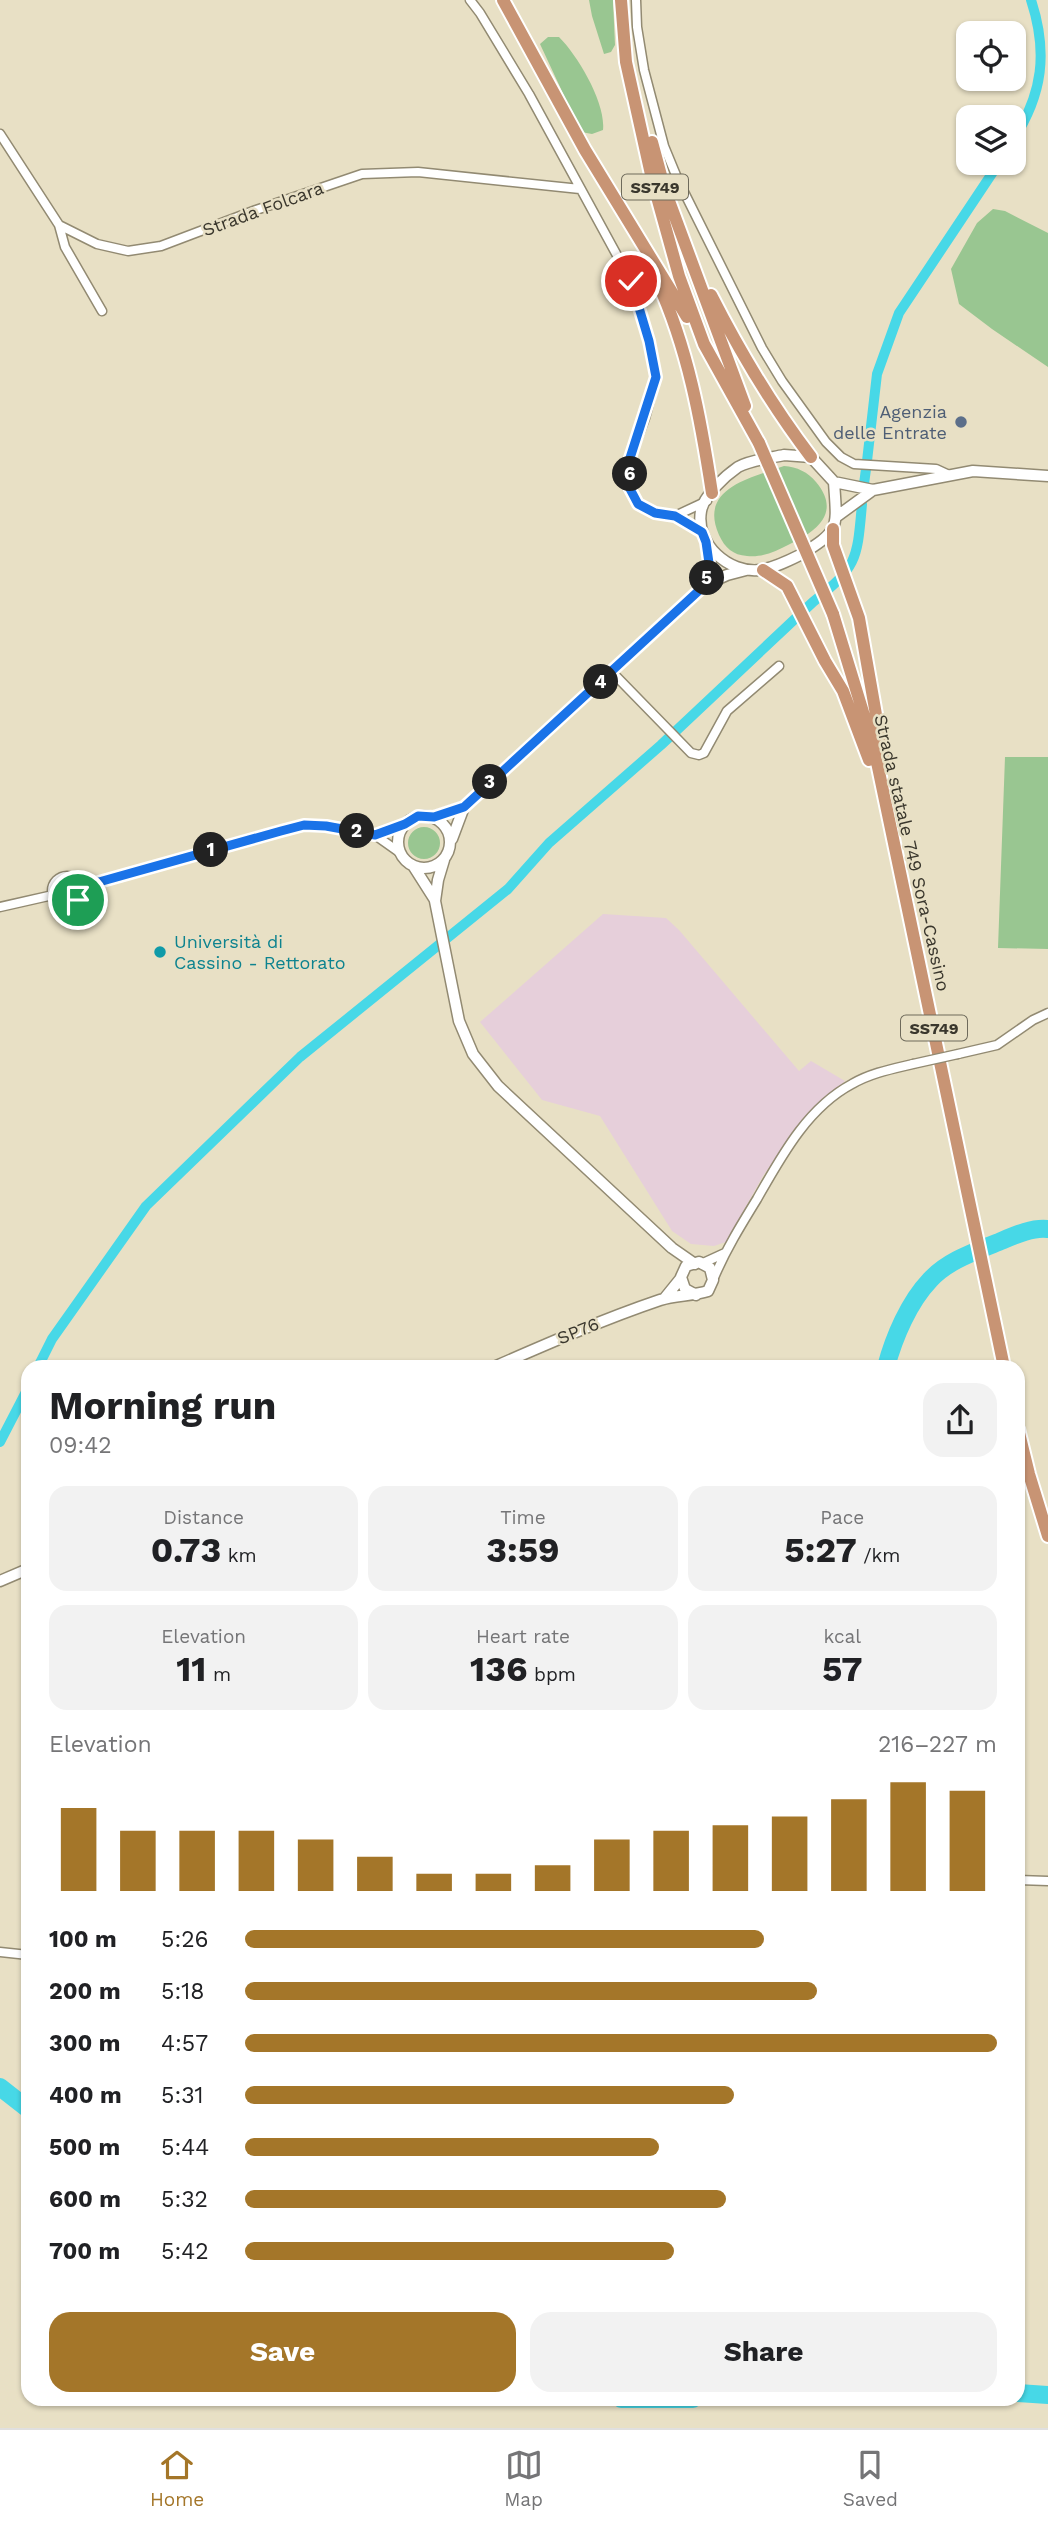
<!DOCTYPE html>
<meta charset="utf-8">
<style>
body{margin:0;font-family:"Work Sans",sans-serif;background:#f2f2f2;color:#202124;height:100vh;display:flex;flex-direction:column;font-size:26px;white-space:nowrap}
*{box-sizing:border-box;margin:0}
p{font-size:23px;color:#757577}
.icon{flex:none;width:38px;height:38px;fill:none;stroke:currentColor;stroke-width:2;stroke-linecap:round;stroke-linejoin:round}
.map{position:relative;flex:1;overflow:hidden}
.details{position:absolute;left:21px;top:1360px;width:1004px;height:1046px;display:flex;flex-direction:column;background:#fff;border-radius:21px;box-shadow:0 2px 5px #0004}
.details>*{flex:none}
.buttons{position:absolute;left:956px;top:21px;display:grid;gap:14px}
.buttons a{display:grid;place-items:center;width:70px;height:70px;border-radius:14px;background:#fff;box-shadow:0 2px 5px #0004;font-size:35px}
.pin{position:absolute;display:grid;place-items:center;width:60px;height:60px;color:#fff;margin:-30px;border:4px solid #fff;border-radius:50%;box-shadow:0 2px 7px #0007}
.km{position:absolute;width:35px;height:35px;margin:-18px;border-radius:50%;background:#222;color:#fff;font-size:19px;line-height:35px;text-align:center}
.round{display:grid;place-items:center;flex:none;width:74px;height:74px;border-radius:21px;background:#f2f2f2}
.summary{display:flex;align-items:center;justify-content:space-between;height:119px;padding:0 28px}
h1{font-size:38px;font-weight:700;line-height:52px}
.metrics{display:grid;grid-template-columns:repeat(3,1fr);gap:10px;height:119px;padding:7px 28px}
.metrics div{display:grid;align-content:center;border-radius:18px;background:#f2f2f2;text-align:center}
.metrics b{font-size:35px;font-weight:700}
.metrics small{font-size:19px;font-weight:400}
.metrics p{font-size:19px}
.chart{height:196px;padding:14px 28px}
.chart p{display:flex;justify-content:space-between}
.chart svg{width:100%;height:126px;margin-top:7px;stroke:#a47629;stroke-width:6}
.cta{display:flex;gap:14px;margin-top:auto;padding:14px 28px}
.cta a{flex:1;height:80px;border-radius:21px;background:#a47629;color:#fff;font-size:28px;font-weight:700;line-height:80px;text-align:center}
.cta a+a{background:#f2f2f2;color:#202124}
ul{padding:0 28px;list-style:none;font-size:23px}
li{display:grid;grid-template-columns:112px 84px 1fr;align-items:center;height:52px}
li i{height:18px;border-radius:9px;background:#a47629}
.tab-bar{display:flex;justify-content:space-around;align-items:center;height:98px;border-top:2px solid #e0e0e0;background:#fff;font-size:19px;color:#757577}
.tab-bar a{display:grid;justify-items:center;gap:4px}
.tab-bar .active{color:#a47629}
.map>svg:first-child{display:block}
.education{fill:#e6cfda}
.green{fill:#99c691}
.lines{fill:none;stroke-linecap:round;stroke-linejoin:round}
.canal{stroke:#47d8e7;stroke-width:10}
.river{stroke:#47d8e7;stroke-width:18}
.minor-casing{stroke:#928a72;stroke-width:11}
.tertiary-casing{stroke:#928a72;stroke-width:13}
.trunk-casing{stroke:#fff;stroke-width:16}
.minor{stroke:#fff;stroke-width:8}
.tertiary{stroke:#fff;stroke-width:10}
.trunk{stroke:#c89474;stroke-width:12}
.minor-bridge-casing{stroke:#928a72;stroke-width:11;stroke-linecap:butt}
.trunk-bridge-casing{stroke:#fff;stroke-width:16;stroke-linecap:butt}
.minor-bridge{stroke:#fff;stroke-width:8}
.trunk-bridge{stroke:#c89474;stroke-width:12}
.route-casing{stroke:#fff;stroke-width:14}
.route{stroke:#1a73e8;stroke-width:9}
.service-dot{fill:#5c6f8a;stroke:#e8e0c5;stroke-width:2.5}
.culture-dot{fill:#0f9aa8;stroke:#e8e0c5;stroke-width:2.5}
.labels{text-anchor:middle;stroke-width:5;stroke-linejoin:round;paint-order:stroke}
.shield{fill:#e8e0c5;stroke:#6e6a5b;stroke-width:2}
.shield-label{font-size:16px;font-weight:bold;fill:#3a372d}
.street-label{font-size:18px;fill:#3a372d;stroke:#e8e0c5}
.service-label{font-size:18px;fill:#4e5e75;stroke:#e8e0c5;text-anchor:end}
.culture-label{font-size:18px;fill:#0d838f;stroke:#e8e0c5;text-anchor:start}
</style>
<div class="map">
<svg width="1048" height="2428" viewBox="0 0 1048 2428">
<rect width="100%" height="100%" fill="#e8e0c5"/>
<path class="education" d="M603,914L666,918L679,930L799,1071L811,1061L845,1081L803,1119L763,1176L726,1242L714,1246L691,1244L672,1231L600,1116L542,1100L480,1022Z"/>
<path class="green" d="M589,0H613L615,45L611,52L604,54L592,16Z
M548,37H559C578,56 606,103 603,130L592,134L581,132L540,44Z
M993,209L1005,211L1048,233V367L992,329L959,304L951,269L977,223Z
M784,466C797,467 808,472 816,482C842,513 816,532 788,545C776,551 762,558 747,556C733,555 725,548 719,535C698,488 751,478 784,466Z
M1005,757H1048V949L998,948Z
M408 843a16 16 0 1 1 32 0a16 16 0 1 1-32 0Z"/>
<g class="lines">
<path class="canal" d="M1013,140C1043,94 1048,52 1031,0
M867,461L877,374L899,313L999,163
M864,484L866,469
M38,1367L52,1339L146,1206L300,1057L508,889L549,843L661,745L813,602C858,566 857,560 862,504
M0,1442L28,1388"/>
<path class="river" d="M886,1367C894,1337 909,1302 930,1280C948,1260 977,1251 1001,1241C1015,1235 1033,1227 1048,1229
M0,2087L28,2109
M1018,2393L1048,2395
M621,2399H693"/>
<defs>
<path id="minor" d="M470,0L480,13L529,94L631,281L649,341L656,377L645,418L630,458L629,487L638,504L655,513L675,516L702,532
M636,0L637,27L644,70L664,146L678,180L762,348L782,381L826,442L841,457L854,464L936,469L949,475
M0,134L59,225L97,244L128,251L161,246L256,210L362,174L418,172L580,189
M59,225L65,247L102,311
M675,516L707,501
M612,672L691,753L699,755L704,753L727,711L779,666
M375,835L405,824
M52 891a15 15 0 1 1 30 0a15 15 0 1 1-30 0Z
M81,887L304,825L326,826L375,835L399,852
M0,907L53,895
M958,1054L997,1045L1033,1020L1048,1013
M701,1264L725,1253
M713,1280C725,1251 741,1225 757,1199C781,1157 807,1108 852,1084C871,1073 892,1069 913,1064
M1018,1880L1048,1881
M0,1952L28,1955"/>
<path id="tertiary" d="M784,455L811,457L834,482C837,528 841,530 800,555C788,561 774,568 760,570C729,574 695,544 701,511C704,495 725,476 738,467C750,460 770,458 784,455Z
M834,482L873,490L973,471L1048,476
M836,517L873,490
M705,585L709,563L707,544
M398 842a26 26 0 1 1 52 0a26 26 0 1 1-52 0Z
M434,817L464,807L705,585L727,575L746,570
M452,839L464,807
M444,860L438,880L435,901L459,1021L473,1054L498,1086L672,1248L695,1264
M414,867L435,900
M664,1299L681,1278
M494,1367C549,1343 604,1319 660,1300C675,1295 692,1296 708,1291L713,1280L710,1268L699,1262L686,1266L681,1277L685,1289L696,1295
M0,1581L28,1569"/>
<path id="trunk" d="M503,0L585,150L687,317
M621,0L626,62L652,179L679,276L704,344L759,443
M652,142L665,190L745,406
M657,281C688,348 701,421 712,493
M711,295C740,352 772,406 811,457
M833,529V545L859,618L884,760
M763,570L787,586L825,661L843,691L869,760
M833,614L874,748L1004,1367
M1018,1429L1029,1474L1048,1536"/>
</defs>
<use href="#minor" class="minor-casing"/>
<use href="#tertiary" class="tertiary-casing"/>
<use href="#trunk" class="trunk-casing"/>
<use href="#minor" class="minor"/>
<use href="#tertiary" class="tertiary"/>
<use href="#trunk" class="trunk"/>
<defs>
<path id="minor-bridge" d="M913,1064L958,1054"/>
<path id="trunk-bridge" d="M759,443L833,614"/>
</defs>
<use href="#minor-bridge" class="minor-bridge-casing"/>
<use href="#trunk-bridge" class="trunk-bridge-casing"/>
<use href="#minor-bridge" class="minor-bridge"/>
<use href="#trunk-bridge" class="trunk-bridge"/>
</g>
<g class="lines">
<defs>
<path id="route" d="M78,900L81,894V887L281,831L304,825L326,826L375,835L405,824L418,816L434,817L464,807L705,585L709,563L706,542L702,532L675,516L655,513L638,504L629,487L630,458L656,377L649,341L631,281"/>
</defs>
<use href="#route" class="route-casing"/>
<use href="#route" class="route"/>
</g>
<circle class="service-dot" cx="961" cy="422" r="7"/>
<circle class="culture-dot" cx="160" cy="952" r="7"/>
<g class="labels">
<g class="shield">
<rect x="622" y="174.5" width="66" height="25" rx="5"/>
<rect x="901" y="1015.5" width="66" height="25" rx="5"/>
</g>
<g class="shield-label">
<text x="655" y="193">SS749</text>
<text x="934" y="1034">SS749</text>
</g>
<g class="street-label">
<text transform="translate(263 209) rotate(-20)" y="6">Strada Folcara</text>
<text transform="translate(912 853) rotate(77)" y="6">Strada statale 749 Sora-Cassino</text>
<text transform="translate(578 1331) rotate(-22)" y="6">SP76</text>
</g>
<g class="service-label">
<text x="947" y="418">Agenzia<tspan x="947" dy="21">delle Entrate</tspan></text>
</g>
<g class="culture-label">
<text x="174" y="948">Università di<tspan x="174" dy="21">Cassino - Rettorato</tspan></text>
</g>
</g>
</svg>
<div class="buttons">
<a><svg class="icon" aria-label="locate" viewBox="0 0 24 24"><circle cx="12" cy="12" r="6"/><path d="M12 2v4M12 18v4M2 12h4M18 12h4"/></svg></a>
<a><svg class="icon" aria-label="layers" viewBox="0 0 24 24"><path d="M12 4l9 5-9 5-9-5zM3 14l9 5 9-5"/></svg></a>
</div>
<div class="pin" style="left:78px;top:900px;background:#1e9e55"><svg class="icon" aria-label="arrive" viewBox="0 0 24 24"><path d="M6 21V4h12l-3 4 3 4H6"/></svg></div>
<div class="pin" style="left:631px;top:281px;background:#d93025"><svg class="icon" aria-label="check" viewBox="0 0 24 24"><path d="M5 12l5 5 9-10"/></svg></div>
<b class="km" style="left:211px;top:850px">1</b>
<b class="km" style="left:357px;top:831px">2</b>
<b class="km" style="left:490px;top:782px">3</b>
<b class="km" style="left:601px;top:682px">4</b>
<b class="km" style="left:707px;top:578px">5</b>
<b class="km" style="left:630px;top:474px">6</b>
<section class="details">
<div class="summary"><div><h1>Morning run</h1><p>09:42</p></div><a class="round"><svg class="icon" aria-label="share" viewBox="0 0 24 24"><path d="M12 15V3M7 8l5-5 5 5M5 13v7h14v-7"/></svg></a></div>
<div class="metrics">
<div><p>Distance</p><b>0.73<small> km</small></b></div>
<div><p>Time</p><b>3:59</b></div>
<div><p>Pace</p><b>5:27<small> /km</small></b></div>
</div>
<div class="metrics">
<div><p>Elevation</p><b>11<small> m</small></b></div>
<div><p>Heart rate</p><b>136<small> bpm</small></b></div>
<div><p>kcal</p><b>57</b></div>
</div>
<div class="chart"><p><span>Elevation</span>216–227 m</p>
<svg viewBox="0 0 160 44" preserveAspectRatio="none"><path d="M5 44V15M15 44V23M25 44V23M35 44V23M45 44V26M55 44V32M65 44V38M75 44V38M85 44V35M95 44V26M105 44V23M115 44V21M125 44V18M135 44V12M145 44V6M155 44V9"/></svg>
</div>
<ul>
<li><b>100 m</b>5:26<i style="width:69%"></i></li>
<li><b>200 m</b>5:18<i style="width:76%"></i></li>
<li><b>300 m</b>4:57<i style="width:100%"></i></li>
<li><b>400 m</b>5:31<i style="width:65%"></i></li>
<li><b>500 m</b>5:44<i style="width:55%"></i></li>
<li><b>600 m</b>5:32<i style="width:64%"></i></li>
<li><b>700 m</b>5:42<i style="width:57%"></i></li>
</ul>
<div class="cta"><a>Save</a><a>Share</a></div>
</section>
</div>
<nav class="tab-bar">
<a class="active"><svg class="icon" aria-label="home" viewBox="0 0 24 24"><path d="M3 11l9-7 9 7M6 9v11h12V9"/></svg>Home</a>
<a><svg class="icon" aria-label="map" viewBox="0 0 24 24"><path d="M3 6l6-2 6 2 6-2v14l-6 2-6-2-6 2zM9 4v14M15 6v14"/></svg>Map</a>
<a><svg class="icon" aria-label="saved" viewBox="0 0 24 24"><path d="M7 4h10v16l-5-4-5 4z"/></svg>Saved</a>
</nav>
